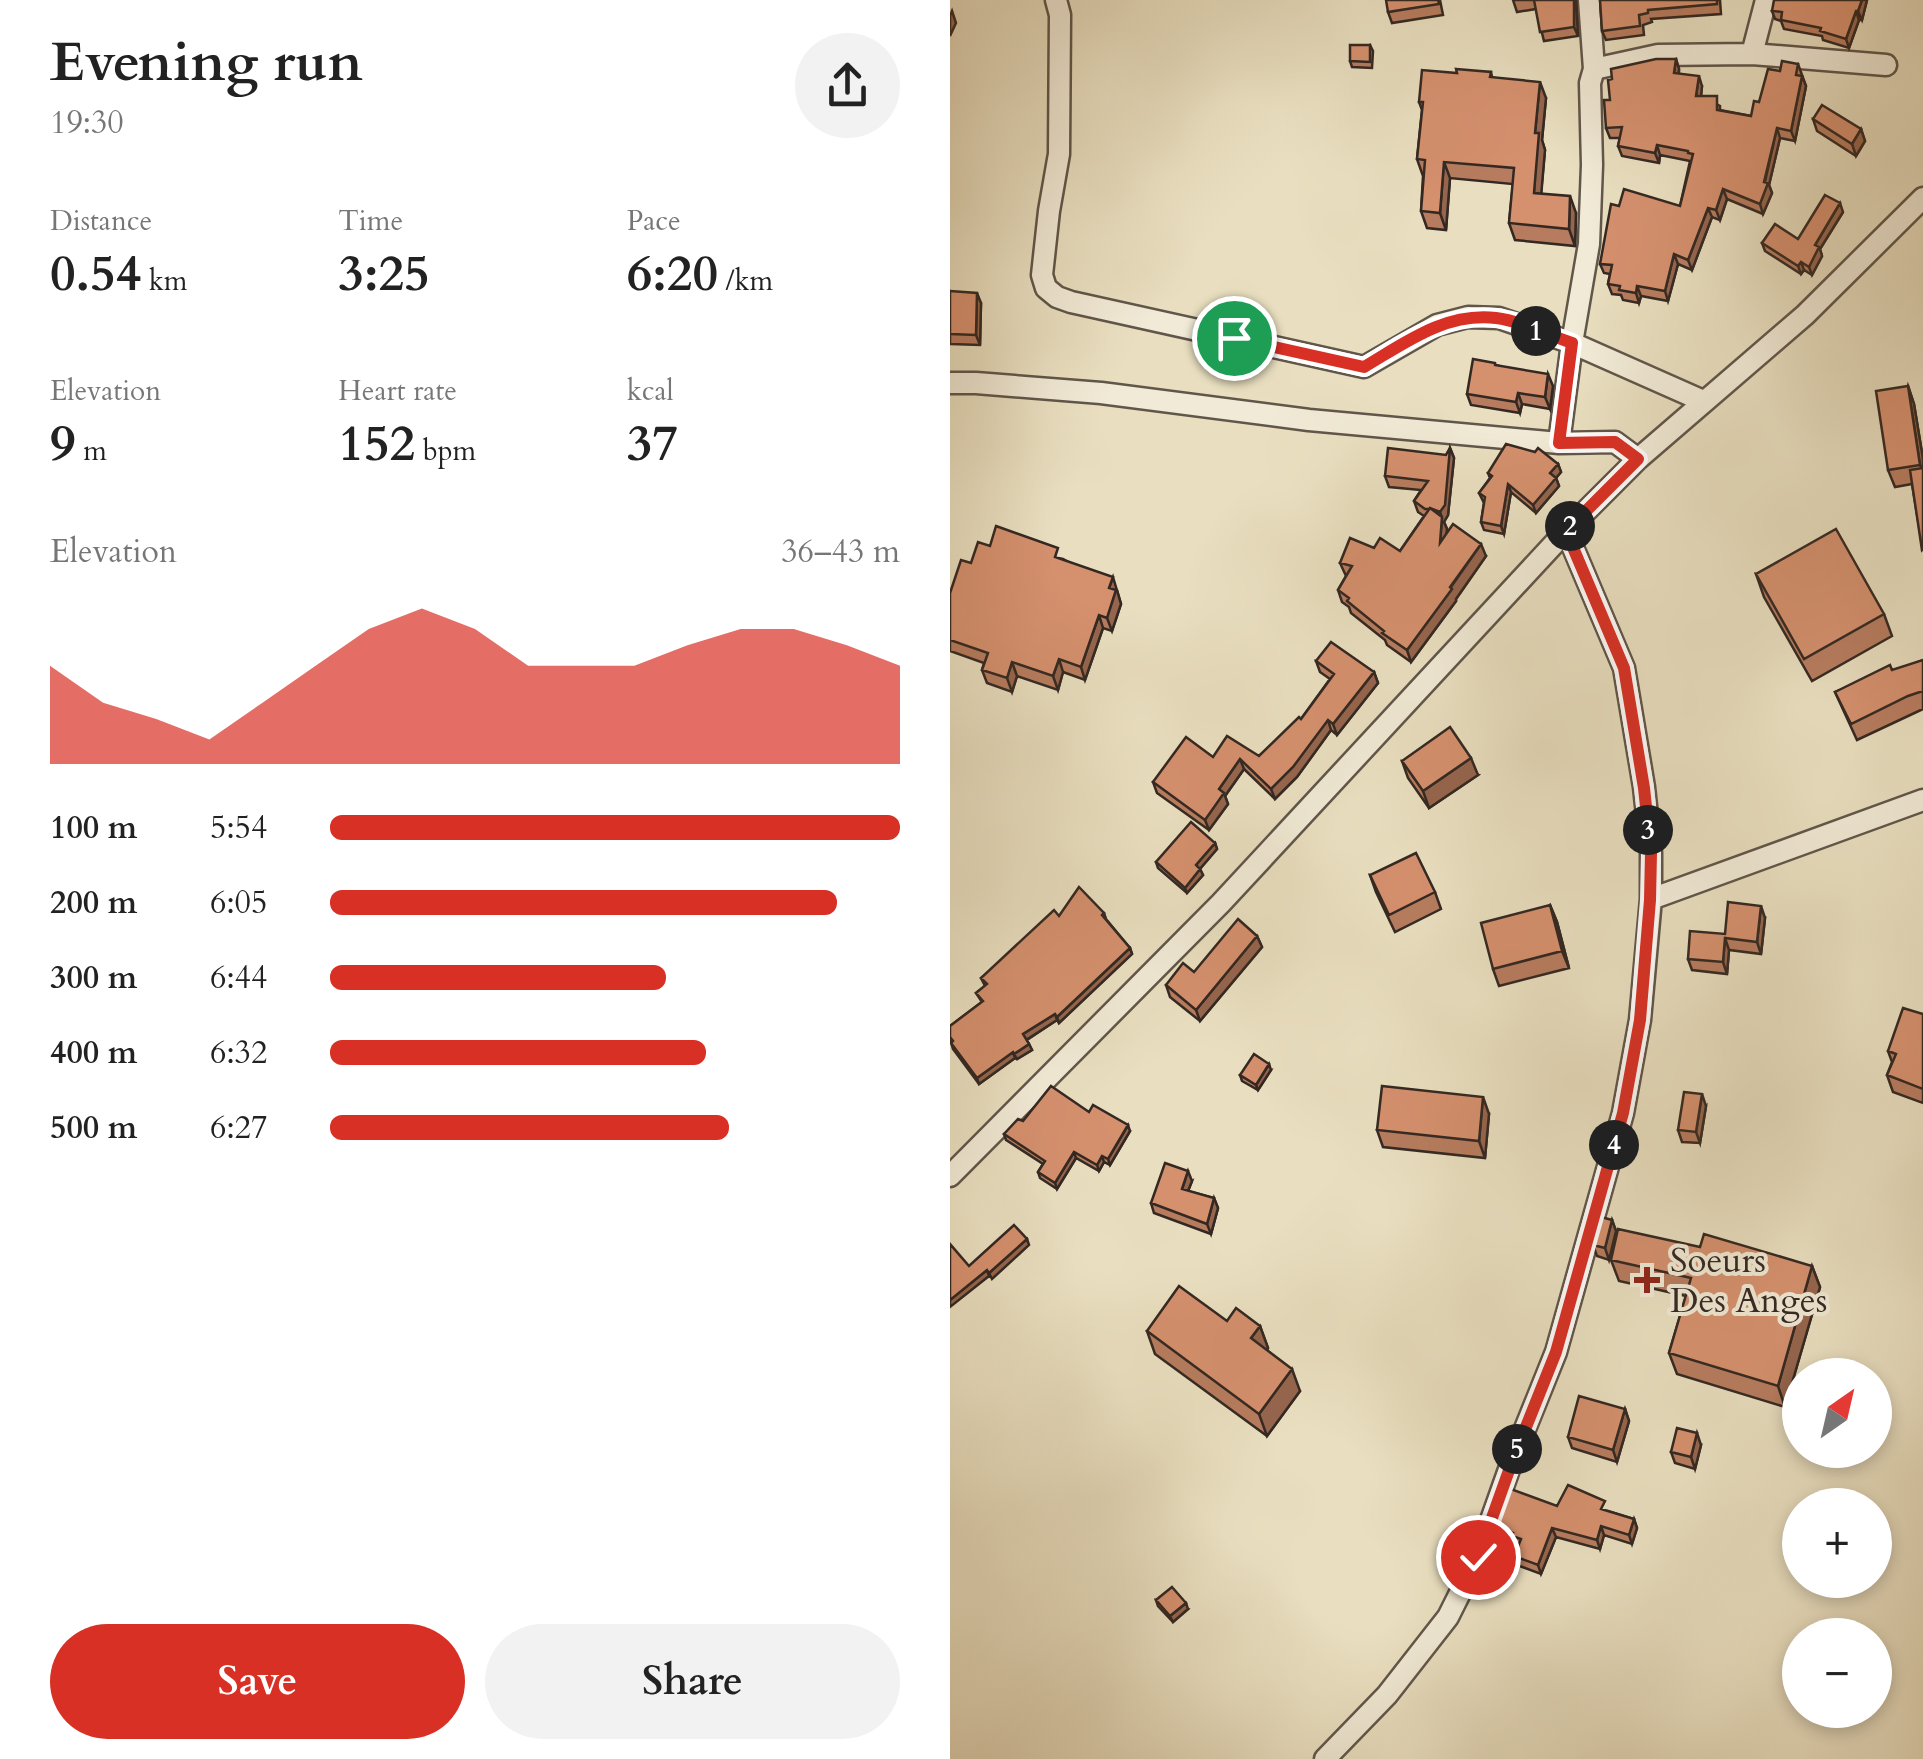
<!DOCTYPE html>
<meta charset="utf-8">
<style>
body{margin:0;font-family:Cardo,serif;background:#f2f2f2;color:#222;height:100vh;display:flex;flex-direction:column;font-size:38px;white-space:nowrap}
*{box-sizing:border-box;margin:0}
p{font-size:32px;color:#767676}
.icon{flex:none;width:55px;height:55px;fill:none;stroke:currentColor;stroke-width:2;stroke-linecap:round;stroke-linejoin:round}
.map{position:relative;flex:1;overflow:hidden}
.side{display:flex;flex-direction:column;background:#fff;width:950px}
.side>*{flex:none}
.needle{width:65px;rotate:34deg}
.tools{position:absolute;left:832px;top:1358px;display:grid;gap:20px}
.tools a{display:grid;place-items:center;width:110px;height:110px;border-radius:50%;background:#fff;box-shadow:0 5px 15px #0003;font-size:50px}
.pin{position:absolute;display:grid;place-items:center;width:85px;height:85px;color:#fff;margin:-42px;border:5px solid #fff;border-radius:50%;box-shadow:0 2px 10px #0007}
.km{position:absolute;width:50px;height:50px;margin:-25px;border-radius:50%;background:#222;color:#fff;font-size:28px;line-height:50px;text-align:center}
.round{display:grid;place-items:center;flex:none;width:105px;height:105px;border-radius:52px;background:#f2f2f2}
.head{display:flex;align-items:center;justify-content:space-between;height:170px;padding:0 50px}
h1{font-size:55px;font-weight:700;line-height:75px}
.stats{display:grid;grid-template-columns:repeat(3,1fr);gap:15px;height:170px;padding:10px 50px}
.stats div{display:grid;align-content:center}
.stats b{font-size:50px;font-weight:700}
.stats small{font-size:28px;font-weight:400}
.stats p{font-size:28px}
.chart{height:280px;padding:20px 50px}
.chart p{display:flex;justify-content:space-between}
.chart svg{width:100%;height:180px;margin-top:10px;fill:#d93025;opacity:.7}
.button{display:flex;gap:20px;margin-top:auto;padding:20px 50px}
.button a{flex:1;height:115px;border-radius:60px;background:#d93025;color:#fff;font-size:40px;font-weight:700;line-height:115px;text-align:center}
.button a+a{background:#f2f2f2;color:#222}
ul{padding:0 50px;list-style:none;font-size:32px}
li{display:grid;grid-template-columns:160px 120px 1fr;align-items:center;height:75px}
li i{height:25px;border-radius:12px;background:#d93025}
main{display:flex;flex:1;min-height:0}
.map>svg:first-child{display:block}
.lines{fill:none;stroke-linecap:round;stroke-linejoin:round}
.minor-casing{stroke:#60564a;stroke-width:25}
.minor{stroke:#f1ead6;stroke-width:20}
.wall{fill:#b77c5f;stroke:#332822;stroke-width:2.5}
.shaded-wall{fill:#95654d;stroke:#332822;stroke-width:2.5}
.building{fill:#d5906e;stroke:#332822;stroke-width:2.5}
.route-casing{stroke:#fff;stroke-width:20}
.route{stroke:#d93025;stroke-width:12}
.poi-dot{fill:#8f2418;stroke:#f1ead6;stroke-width:4}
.labels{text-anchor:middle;stroke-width:8;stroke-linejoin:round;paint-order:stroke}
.poi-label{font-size:35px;fill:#332822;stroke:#f1ead6;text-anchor:start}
</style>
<main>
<section class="side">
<div class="head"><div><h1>Evening run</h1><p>19:30</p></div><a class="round"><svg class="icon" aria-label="share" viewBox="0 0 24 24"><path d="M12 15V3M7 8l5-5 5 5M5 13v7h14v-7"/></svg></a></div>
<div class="stats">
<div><p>Distance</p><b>0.54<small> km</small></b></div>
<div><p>Time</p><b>3:25</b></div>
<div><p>Pace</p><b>6:20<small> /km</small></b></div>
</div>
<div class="stats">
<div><p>Elevation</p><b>9<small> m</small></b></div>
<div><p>Heart rate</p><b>152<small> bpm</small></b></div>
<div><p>kcal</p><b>37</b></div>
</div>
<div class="chart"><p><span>Elevation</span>36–43 m</p>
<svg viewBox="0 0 160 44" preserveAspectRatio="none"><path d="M0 44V20L10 29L20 33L30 38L40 29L50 20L60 11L70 6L80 11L90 20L100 20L110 20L120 15L130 11L140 11L150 15L160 20V44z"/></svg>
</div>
<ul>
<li><b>100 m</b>5:54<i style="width:100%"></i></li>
<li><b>200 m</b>6:05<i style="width:89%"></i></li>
<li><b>300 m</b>6:44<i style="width:59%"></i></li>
<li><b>400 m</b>6:32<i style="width:66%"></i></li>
<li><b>500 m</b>6:27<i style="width:70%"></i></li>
</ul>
<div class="button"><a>Save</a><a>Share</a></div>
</section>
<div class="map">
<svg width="973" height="1759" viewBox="0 0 973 1759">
<rect width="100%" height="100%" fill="#e9dfc0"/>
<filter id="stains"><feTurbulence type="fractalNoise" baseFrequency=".002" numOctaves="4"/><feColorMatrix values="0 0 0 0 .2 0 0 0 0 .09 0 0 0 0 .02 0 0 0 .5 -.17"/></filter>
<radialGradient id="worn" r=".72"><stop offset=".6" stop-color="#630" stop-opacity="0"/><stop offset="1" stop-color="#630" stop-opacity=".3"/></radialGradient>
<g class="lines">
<defs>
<path id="minor" d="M106,0L110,15L109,154L99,211L92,275L96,288L107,297L121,302L414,367L487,325L518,317L549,318L622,343L753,401
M802,54L816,0
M644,69L708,55L802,54L936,65
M0,383H26L151,393L359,420L609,443L665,442L688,459
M609,443L622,343L639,244L642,165L640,83L644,69L639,0
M701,899L973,800
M0,1176L271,903L616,531L688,459L855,315L973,198
M375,1759L437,1695L498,1617L528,1557L562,1461L606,1352L673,1113L690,1020L701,899V853L694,787L674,668L616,531"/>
</defs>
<use href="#minor" class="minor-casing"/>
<use href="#minor" class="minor"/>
</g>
<path class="wall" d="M490,0L493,15L442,23L438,12Z
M563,0H626L628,36L594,41L586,9L567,12Z
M650,0H770L771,14L701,19L702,22L693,25L694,35L656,40L652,31Z
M917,0L912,20H909L899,48L873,40L872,36L834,29L831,21L825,19L822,11Z
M420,45L423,51L422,68L402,67L400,61Z
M726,59L729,69V74L752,86L751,96L770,106V110L801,116L830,71L848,64L856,86L845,141L830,138L819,185L822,193L813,214L777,199L770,220L762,217L742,270L728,264L718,301L691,296L689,303L673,300L671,295L662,294L658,284L660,274L654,273L650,264L669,206H730L740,161L710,155L709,163L672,156L668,146L670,138H660L656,128L660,100Z
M541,72L542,77L596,98L592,140L595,150L591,193L626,213L625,246L565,240L559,223L563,184L500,178L496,230L477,228L471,211L473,176L467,159L472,110L469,102L507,73Z
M863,119L911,129L915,141L906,156L867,131Z
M893,212L870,249L872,256L862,275L854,270L851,274L815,251L812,243L848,239Z
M0,291L31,303L30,345L0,344Z
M546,365L603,386L600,409L572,404L570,413L521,405L517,394Z
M958,386L964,404L973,459V551L962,484L945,487L938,470Z
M500,448L504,458L498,515L494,522L497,529L496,534L536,556L506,599V601L461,662L437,645L435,640L401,613L399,607L392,602L388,590L396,576L390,563L424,548L450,551L474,516L468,512L464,501L471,490L439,487L435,476L496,455Z
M608,464L611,472L606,478L609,486L586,513L561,492L554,534L534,530L531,522L534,503L529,493L540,478L538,473Z
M40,546L113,559L167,590L171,604L162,631L153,628L135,680L113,672L108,690L67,676L62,692L37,683L32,670L34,663L0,651V593L21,563Z
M806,574L934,614L942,636L862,681L814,597Z
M973,660V709L907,740L885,692Z
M366,661L424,672L428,683L387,735L381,730L347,777L325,799L294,769L275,796L278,804L259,830L207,793L203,782L263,757L309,756L351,719L380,679L370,672Z
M452,761L528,775L479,808L458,778Z
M265,843L267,849L250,869L253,875L237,893L208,868L206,862Z
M420,875L485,892L491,909L445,932L426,892Z
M600,905L607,922L619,968L549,986L543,969Z
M154,913L156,919L180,948L182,954L109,1023L107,1020L77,1040L82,1050L67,1059L65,1058L29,1084L3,1049L0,1039V1026L32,1002L26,993L35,986L31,978L109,916Z
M815,918L811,954L779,950L777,974L742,970L738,959L775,934Z
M307,936L312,947L250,1021L220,997L216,985L244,972Z
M973,1014V1103L943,1092L937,1075L942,1062L938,1051Z
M321,1070L308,1090L292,1081L290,1075Z
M756,1106L750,1143L732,1142L728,1130Z
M139,1112L180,1131L160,1165L154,1162L149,1171L126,1158L107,1189L90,1178L88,1172L93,1164L56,1140L54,1134L73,1121Z
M539,1114L535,1158L433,1147L427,1130Z
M242,1181L238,1191L264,1198L268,1208L261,1234L204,1213L201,1203Z
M662,1220L666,1231L659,1260L647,1256L643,1245Z
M750,1247L862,1266L870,1287L835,1407L727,1374L719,1353L736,1296L669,1281L661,1260Z
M277,1321L310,1326L318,1348L317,1350L350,1391L317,1436L205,1354L197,1331Z
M675,1409L679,1421L667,1462L622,1448L618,1437Z
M751,1445L745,1469L725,1463L721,1452Z
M607,1506L658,1511L684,1519L687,1528L682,1544L654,1535L650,1549L606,1537L591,1574L567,1565L564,1556L568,1546L565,1545L564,1541L550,1536L547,1527Z
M206,1600L238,1609L223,1622L208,1606Z"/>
<path class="shaded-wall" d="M624,0H626L628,36L624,27Z
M912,0H917L912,20L908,11Z
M2,11L6,23L0,36V16Z
M906,11L909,20L899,48L896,39Z
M726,59L729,69L727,83L724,73Z
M749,76L752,86L750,106L746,96Z
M852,76L856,86L845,141L841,131Z
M590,82L596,98L592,140L595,150L590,209L584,193L585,133Z
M827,128L830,138L819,185L822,193L813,214L810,204Z
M911,129L915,141L906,156L902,144Z
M707,145L710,155L709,163L705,153Z
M494,162L500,178L496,230L490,213Z
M773,189L777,199L770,220L766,210Z
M620,196L626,213L625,246L619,229Z
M890,203L893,212L870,249L872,256L862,275L859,267L865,245Z
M758,208L762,217L742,270L738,260Z
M724,254L728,264L718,301L715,291Z
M851,262L854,270L851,274L848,266Z
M687,286L691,296L689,303L686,293Z
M27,293L31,303L30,345L26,335Z
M598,374L603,386L600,409L595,397Z
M958,386L964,404L973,459V472L970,465Z
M568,393L572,404L570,413L566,402Z
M500,448L504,458L498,515L494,522L497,529L494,556L490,543L492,518L490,512Z
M608,464L611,472L606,478L609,486L586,513L583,505L600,473Z
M558,484L561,492L554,534L551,526Z
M531,544L536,556L506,599V601L461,662L457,650Z
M163,577L171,604L162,631L157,618L159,588Z
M149,615L153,628L135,680L131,667Z
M109,659L113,672L108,690L103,676Z
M62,662L67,676L62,692L57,678Z
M424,672L428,683L387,735L383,724Z
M378,720L381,730L347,777L325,799L321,789Z
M521,758L528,775L479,808L473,791Z
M290,759L294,769L275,796L278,804L259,830L255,820L269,789Z
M265,843L267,849L248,871L246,865Z
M250,869L253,875L237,893L235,888Z
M600,905L607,922L619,968L612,951Z
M811,906L815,918L811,954L807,942Z
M307,936L312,947L250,1021L246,1010Z
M775,938L779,950L777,974L773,962Z
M180,948L182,954L109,1023L107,1017Z
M105,1014L107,1020L76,1040L73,1034Z
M79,1044L82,1050L67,1059L64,1054Z
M63,1052L65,1058L29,1084L27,1078Z
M319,1064L321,1070L308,1090L306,1085Z
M752,1094L756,1106L750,1143L746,1132Z
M533,1097L539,1114L535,1158L529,1141Z
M178,1125L180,1131L160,1165L158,1159Z
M124,1152L126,1158L107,1189L105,1183Z
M152,1156L154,1162L149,1171L147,1165Z
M238,1171L242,1181L235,1199L232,1189Z
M264,1198L268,1208L261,1234L257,1224Z
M662,1220L666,1231L659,1260L655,1248Z
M77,1239L79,1245L42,1279L39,1273Z
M862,1266L870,1287L835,1407L828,1386Z
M37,1270L39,1276L0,1307V1300Z
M310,1326L318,1348L309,1361L301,1338Z
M342,1369L350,1391L317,1436L309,1414Z
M675,1409L679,1421L667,1462L663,1450Z
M747,1433L751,1445L745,1469L741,1457Z
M684,1519L687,1528L682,1544L679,1535Z
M651,1526L654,1535L650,1549L647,1540Z
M602,1528L606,1537L591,1574L588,1565Z
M236,1603L238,1609L223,1622L220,1616Z"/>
<path class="building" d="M436,0H488L489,4L438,12Z
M584,0H624V27L590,32Z
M650,0H767V4L698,10V13L689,15L690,26L652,31Z
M824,0H912L908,11H906L896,39L870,31L871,28L831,20L832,12L822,11Z
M400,45H420V62L400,61Z
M706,59H726L724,73L749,76L746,96H767V110L801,116L804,101L809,102L818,69L830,71L832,61L848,64L846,75L852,76L841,131L827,128L814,182L818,183L810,204L773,189L766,210L758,208L738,260L724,254L715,291L687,286L686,293L669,290L670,286L658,284L662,265L650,264L661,204L669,206L674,189L730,206L743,154L738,153V151L707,145L705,153L668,146L672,127L656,128L654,100H660L658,80L662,79L661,69Z
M506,69L541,72L540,77L590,82L585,133H589L584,193L620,196L619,229L559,223L564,168L494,162L490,213L471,211L475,160L467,159L473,102H469L472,70L507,73Z
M872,105L911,129L902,144L863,119Z
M875,195L890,203L865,245L869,247L859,267L851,262L848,266L812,243L825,224L848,239Z
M0,291L27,293L26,335L0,334Z
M523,359L545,363V365L598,374L595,397L568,393L566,402L517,394Z
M958,386L970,465L938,470L926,391Z
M556,444L585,452L588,448L608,464L600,473L606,478L583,505L558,484L551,526L531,522L535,497L529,493L542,476L538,473Z
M438,448L496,455L500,448L495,505L490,512L480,508L479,509H475L464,501L478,481L435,476Z
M973,468V549L972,550L960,470Z
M480,508L492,517L490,543L503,524L531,544L500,587L502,589L457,650L432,633L434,631L397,601L399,598L388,590L402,566L390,563L400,538L424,548L430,538L450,551Z
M46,526L108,548L105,557L163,577L159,588L166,590L157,618L149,615L131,667L109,659L103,676L62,662L57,678L32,670L38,653L0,640V593L11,560L21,563L28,542L40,546Z
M886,529L934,614L854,659L806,574Z
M381,642L424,672L383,724L378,720L343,767L321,789L290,759L269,789L274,793L255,820L203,782L236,737L263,757L277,736L309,756L349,717L351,719L384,674L366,661Z
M973,660V691L958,696L901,724L885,692L940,665L942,670Z
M500,727L521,758L473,791L452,761Z
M241,822L265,843L246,865L250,869L235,888L206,862Z
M466,853L485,892L439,915L420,875Z
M129,887L154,913L152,915L180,948L107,1017L105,1014L73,1034L79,1044L64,1054L63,1052L27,1078L1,1043L3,1041L0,1037V1026L33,1001L26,993L37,984L31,978L104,910L109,916Z
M778,902L811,906L807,942L775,938L773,962L738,959L740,931L775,934Z
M600,905L612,951L543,969L531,923Z
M288,919L307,936L246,1010L216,985L233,963L244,972Z
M953,1008L973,1014V1089L937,1075L946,1054L938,1051Z
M304,1054L319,1064L306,1085L290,1075Z
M101,1086L139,1112L143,1105L178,1125L158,1159L152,1156L147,1165L124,1152L105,1183L88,1172L95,1161L54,1134L68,1119L73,1121Z
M432,1086L533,1097L529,1141L427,1130Z
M734,1092L752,1094L746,1132L728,1130Z
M215,1163L238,1171L232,1189L264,1198L257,1224L201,1203Z
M651,1217L662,1220L655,1248L643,1245Z
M64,1225L77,1239L39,1273L37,1270L0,1300V1244L19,1266Z
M668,1229L750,1247L754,1234L862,1266L828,1386L719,1353L741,1278L661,1260Z
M229,1286L277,1321L286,1308L310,1326L301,1338L342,1369L309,1414L197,1331Z
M629,1396L675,1409L663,1450L618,1437Z
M727,1428L747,1433L741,1457L721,1452Z
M618,1485L655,1501L651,1509L684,1519L679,1535L651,1526L647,1540L602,1528L588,1565L564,1556L571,1539L562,1536L563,1533L547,1527L561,1489L607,1506Z
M222,1587L236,1603L220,1616L206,1600Z"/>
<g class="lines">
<defs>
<path id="route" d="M284,338L414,367C455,343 495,312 546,318C571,321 598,335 622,343L609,443L665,442L688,459L616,531L674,668L694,788L701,853L700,900L690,1020L673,1113L606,1352L562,1462L528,1557"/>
</defs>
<use href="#route" class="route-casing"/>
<use href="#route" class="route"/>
</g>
<path class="poi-dot" d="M692 1265h10v10h10v10h-10v10h-10v-10h-10v-10h10z"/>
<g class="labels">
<g class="poi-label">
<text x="720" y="1272">Soeurs<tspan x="720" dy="40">Des Anges</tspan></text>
</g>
</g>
<rect width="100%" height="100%" filter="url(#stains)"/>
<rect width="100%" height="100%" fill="url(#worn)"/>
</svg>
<div class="tools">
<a><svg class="needle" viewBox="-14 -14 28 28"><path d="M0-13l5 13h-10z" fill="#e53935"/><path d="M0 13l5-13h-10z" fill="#767676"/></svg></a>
<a>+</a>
<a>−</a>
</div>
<div class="pin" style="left:284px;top:338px;background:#1e9e55"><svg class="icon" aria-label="arrive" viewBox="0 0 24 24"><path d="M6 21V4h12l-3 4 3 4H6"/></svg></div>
<div class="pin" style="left:528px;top:1557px;background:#d93025"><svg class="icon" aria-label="check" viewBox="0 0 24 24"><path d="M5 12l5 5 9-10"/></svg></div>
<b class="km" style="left:586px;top:331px">1</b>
<b class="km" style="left:620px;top:526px">2</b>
<b class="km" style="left:698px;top:830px">3</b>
<b class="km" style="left:664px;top:1145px">4</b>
<b class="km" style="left:567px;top:1449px">5</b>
</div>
</main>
